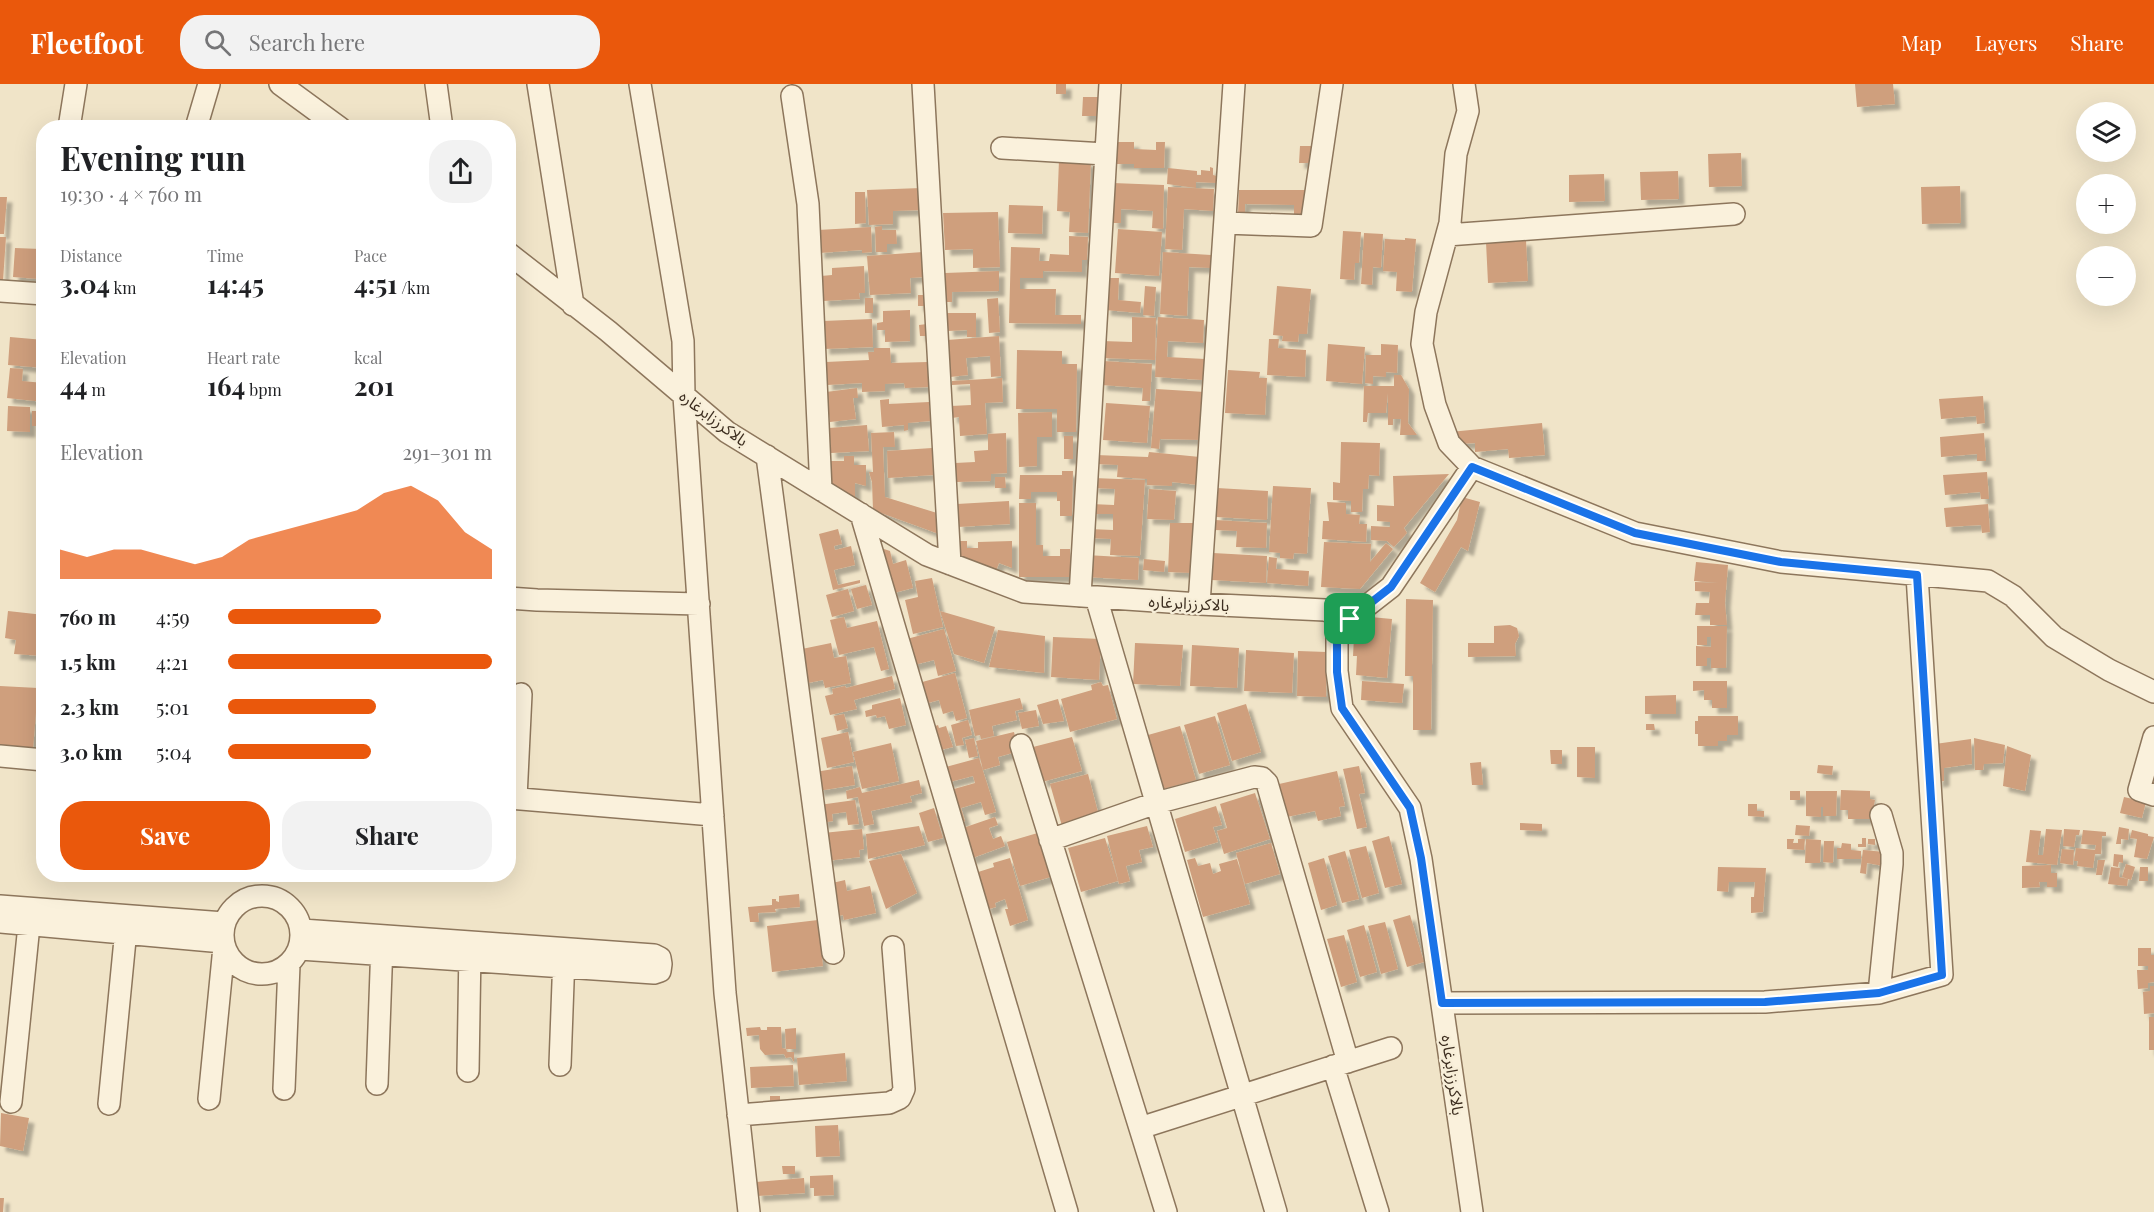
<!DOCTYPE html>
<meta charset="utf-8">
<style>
body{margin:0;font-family:"Playfair Display","Noto Sans Arabic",serif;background:#f2f2f2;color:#202124;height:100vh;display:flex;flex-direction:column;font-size:22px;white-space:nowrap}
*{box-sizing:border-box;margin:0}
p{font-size:20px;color:#757577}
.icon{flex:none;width:33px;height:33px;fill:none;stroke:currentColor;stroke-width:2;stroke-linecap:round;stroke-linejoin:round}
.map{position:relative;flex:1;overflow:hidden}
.sheet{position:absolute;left:36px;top:36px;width:480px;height:762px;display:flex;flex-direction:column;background:#fff;border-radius:24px;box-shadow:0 6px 24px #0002}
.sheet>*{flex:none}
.tools{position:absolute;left:2076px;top:18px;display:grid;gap:12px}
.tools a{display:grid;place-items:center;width:60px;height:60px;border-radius:50%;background:#fff;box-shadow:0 6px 24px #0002;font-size:30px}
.pin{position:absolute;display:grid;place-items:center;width:51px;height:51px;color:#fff;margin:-26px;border-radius:12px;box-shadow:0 3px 9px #0006}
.round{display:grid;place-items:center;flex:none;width:63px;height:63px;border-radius:24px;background:#f2f2f2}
.headline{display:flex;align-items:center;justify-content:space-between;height:102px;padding:0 24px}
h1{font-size:33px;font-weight:700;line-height:45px}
.figures{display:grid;grid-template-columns:repeat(3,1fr);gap:9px;height:102px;padding:6px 24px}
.figures div{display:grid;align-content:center}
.figures b{font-size:26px;font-weight:700}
.figures small{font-size:16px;font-weight:400}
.figures p{font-size:16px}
.chart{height:168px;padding:12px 24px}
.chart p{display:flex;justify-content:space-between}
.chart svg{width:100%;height:108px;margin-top:6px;fill:#ea580c;opacity:.7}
.primary-button{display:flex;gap:12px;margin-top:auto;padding:12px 24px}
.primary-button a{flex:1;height:69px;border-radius:24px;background:#ea580c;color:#fff;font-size:24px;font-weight:700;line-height:69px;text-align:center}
.primary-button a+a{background:#f2f2f2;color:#202124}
ul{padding:0 24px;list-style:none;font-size:20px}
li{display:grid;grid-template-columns:96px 72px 1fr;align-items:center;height:45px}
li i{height:15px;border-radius:8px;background:#ea580c}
header{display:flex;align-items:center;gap:36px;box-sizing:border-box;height:84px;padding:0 30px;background:#ea580c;color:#fff}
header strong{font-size:28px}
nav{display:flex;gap:33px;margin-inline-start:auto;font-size:21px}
.search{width:420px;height:54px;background:#f2f2f2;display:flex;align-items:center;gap:15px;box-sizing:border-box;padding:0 21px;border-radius:24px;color:#757577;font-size:22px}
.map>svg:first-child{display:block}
.building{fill:#cf9f7d;filter:url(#shadow)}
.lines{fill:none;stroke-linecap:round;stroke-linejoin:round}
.minor-casing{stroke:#8d765c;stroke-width:24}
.minor{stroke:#faf1dc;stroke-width:21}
.route-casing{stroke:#fff;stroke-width:12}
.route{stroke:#1a73e8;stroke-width:8}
.labels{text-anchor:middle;stroke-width:4.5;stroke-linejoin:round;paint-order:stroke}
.street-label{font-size:16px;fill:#3d2e20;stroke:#f7eed8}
</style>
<header>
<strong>Fleetfoot</strong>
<div class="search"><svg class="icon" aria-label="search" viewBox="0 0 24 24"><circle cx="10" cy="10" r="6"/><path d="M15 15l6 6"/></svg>Search here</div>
<nav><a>Map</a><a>Layers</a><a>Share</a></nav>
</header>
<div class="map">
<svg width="2154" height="1128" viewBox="0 0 2154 1128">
<defs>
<filter id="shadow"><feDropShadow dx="5.5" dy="5.5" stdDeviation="1.5" flood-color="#0004"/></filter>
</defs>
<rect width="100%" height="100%" fill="#f0e4c8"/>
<path class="building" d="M1056,0H1066V10H1056Z
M1855,0H1893L1895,20L1857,23Z
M1083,13H1098V32H1082Z
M1116,58H1134V65L1156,66V58H1165L1164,84H1134V80H1115Z
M1300,62H1312L1311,79H1299Z
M1741,69L1742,102L1709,103L1708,70Z
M1059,76L1091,77L1088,149L1069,148L1070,128L1057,127Z
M1210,83L1213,84V91L1217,92L1216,99L1196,98V104L1167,100L1168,84L1197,87V91H1201V86L1210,87Z
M1678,87L1679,115L1641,116L1640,88Z
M1604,90L1605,117L1569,118V91Z
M1113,99L1164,101L1163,145L1152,144L1153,127L1121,125V139H1112Z
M1960,102L1961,139L1922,140L1921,103Z
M1168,103L1214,105L1213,127L1184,125L1182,166L1165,165Z
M921,104L922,126L893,127V140L869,141L867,106Z
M1239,106H1305V130H1294V121L1245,120V130H1238Z
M855,108H865L866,139L855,140Z
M0,113H7L4,150H0Z
M1009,121L1043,122L1042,150L1008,149Z
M998,128L1000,183L973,184V165L945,166L943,129Z
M882,142V146H896L897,160H887V168H876L875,143Z
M871,143L872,168L862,169V166L819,169L818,146Z
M1118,145L1162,148L1159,192L1115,189Z
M1343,147L1361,148L1359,179H1355L1354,196L1340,195Z
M1364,149L1383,150L1381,184L1373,183L1372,201L1361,200Z
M1069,152L1088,153L1087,176H1082V188L1043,187V194H1020V205H1056L1055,231H1081V240L1009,239L1011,163L1040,164L1039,177H1049L1050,170L1069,171Z
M0,153H6L3,197H0Z
M1405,154L1416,155L1412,208L1396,207L1397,188L1383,187L1385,155L1405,156Z
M1526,156L1528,197L1488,199L1486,158Z
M15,164L41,165L39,195L13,193Z
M923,168L925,193L910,194L911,209L870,211L867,172Z
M1163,168L1211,171V184L1189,183L1187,232L1160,230Z
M864,182L865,209H859L860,215L823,217L821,192L832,191V184Z
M999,187V207L952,208V218H946L945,189Z
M1107,194H1119L1118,216L1141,218L1140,229L1105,226Z
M1145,202L1156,203L1154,232L1143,231Z
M1277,202L1311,205L1307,250H1299L1298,258L1282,257L1283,252L1273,251Z
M918,211H927V222H918Z
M865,214H873V229H865Z
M998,214L1000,248L989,249L987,215Z
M910,226V257L885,258V246H877V239L883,238V227Z
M947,229H976V253H967V246L948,247Z
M1132,233L1156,234L1155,276L1102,274V257L1132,258Z
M1158,233L1204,236L1203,259L1168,257L1167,273L1205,275L1203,296L1155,293Z
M872,235L873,263L824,265L823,237Z
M927,240V252H920L919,241Z
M999,252L1001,292L991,293L990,272L966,274L968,291L950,293L947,256Z
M10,253L44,256V284L8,281Z
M1269,255H1279L1278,264L1306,266L1305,293L1267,291Z
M1328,260L1365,263L1362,300L1326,297Z
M1381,260L1398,261L1397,289L1386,288V293L1373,292V300L1365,299L1366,271H1381Z
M874,264H890L891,279L928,278L929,303L905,304L904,299L885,300V307L862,308V299L827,301L826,278L869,276L868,268H874Z
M1017,266L1062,267V280H1077L1076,348H1057V325H1016Z
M1103,277L1152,280L1150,317H1142L1143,304L1101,301Z
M10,284L23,285L22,297L44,299V318L7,314Z
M1228,286L1260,288L1259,294H1267L1265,331L1225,329Z
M1394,291H1401L1409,305L1408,339L1417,351H1400L1401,335H1393V341H1388V309L1386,329H1368L1367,338H1363L1364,302H1394Z
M1002,294L1003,318L985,319L987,350L960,352L959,333L952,334L951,322L971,321L970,300L952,301V297Z
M857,304L858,314H853L856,335L830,338L826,308Z
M1156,305L1205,308L1202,356L1160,355L1159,365L1151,364Z
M1983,312L1985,339L1977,340L1976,332L1941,335L1939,315Z
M889,315V320L929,318L930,337L908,339V346L904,347V341L882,343L880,316Z
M1106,319L1150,322L1147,359L1103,356Z
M8,322L30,323V348L7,347Z
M32,327H44V342H32Z
M1052,328V353H1037V382L1019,383L1018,329Z
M1542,339L1545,371L1509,374L1508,365L1475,368V359L1459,360L1450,348Z
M867,341L869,367L831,369L829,344Z
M894,348L895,363H883L885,413L937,429L939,450L873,426L872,398L869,388H873L871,349Z
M1006,349L1007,389L991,390V397L956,398L955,379L975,378L974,367L988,366V350Z
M1984,349L1986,377H1977V370L1941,373L1940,353Z
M1064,352H1073V375H1064Z
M1341,358L1380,359L1379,392L1369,391L1368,405H1363L1362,428H1351V417L1333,416V398L1340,399Z
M932,364L933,391L888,394L887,367Z
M1149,368L1200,373L1198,401L1172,398V402L1147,401V395L1117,393L1118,381L1096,380V371L1148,373Z
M844,372H854V381H866V402L855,399V417L831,403V377H844Z
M1062,387H1073L1072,432H1060V417H1057V408H1031V415H1019L1020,391H1062Z
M1987,388L1989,415H1981L1980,408L1945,411L1943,391Z
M1449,390L1404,444L1407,449L1394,463L1387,457L1371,456V442L1390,443V438L1377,437V421L1394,422L1393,392Z
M995,393H1005L1006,404H995Z
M1093,394L1145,396L1140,472L1110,471L1111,455L1088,454L1089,445L1113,446V430H1091V420L1114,421L1115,405L1093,404Z
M1273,402L1311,404L1307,470L1294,469L1293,475L1280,474V469L1269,468Z
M1217,404L1268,407L1267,436L1216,433Z
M1149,405L1176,407L1174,436L1147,435Z
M1462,413L1480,418L1468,467L1461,463L1435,508L1420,499L1457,436Z
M1009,417L1010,440L958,443L957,420Z
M1327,418L1346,419V430L1360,431L1359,440H1367L1366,458L1322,455L1323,437H1329Z
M1019,419H1036V461H1043V472H1060V465H1070L1071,493H1019Z
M1988,420L1990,448L1982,449L1981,441L1946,443L1944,424Z
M1215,436L1267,439L1266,464L1236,463L1237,447L1215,446Z
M1170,439H1194L1192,489L1168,488Z
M838,445L842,460L834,462L835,466L851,462L855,481L834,486L838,501L860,496V499L833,506L819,450Z
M960,457H967V464H978V458L1012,457V484L999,479L996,487L960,475Z
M1324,458L1371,460L1370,478L1386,459L1393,465L1360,505L1321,503Z
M878,463L890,467L893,480L906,476L913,504L890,510Z
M1213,469L1267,472L1266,499L1212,496Z
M1086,471L1139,474L1138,496L1085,493Z
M1269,473L1277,474L1276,485L1309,487L1308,502L1267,499Z
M1144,475L1165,477L1164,488L1143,486Z
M1696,478L1728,481L1725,519L1727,541H1710V531H1695L1696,519H1709L1710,508L1695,507V498L1719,499L1694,497Z
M932,494L943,543L913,550L905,516L918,513L915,497Z
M866,501L872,521L857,525L851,505Z
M848,505L854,527L832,533L826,511Z
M1406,515L1433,516L1431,646H1413V592H1405Z
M8,527L44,531V572L14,570L16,556L5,554Z
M940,527L995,543L984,579L954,570Z
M1360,532L1392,535L1387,594L1356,591L1357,572H1353L1354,553H1359Z
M844,533L847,544L877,537L889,585L881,587L874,563L839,571L830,536Z
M1510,541L1517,544L1519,552L1515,560L1516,572L1468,573V559H1494V542Z
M1697,542H1727L1726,584H1711V574H1707V582H1696V562L1711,563V553H1707V561H1697Z
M944,545L956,587L938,592L934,576L910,582L903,556Z
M998,546L1045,552L1044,589L989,583Z
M1053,553L1101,555L1099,596L1051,593Z
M831,559L834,574L846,572L851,599L825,604L823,596L803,600L797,566Z
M1135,559L1183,561L1180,602L1133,600Z
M1192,561L1239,564L1237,604L1190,602Z
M1246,566L1294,569L1292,609L1244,607Z
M1298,567L1327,568L1326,613L1297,612Z
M955,589L967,634L956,637L953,627L943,630L939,616L921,621L915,600Z
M892,592L895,605L854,616L857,625L830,631L825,612L833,610L832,605L845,602L846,604Z
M1362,597L1404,600L1402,619L1361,616Z
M1693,597H1727V624H1712V616H1704V606L1693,607Z
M1101,598L1103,602L1108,601L1117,635L1070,648L1061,615L1092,606L1091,601Z
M0,602L38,604L33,665L0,663Z
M1676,611V630H1645V612Z
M900,614L906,641L889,645L885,632L877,634L876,631L866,633L865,627L872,625V621Z
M1020,614L1023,625L1015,627L1017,636L992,642L994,652L981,655L980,651L975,652L969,626Z
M1058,615L1064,637L1043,640L1037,621Z
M1246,620L1261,668L1232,677L1217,629Z
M1036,626L1039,642L1022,645L1018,629Z
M844,630L848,644L837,647L834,632Z
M1215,632L1230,681L1199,690L1184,641Z
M1698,632H1738V651H1727V657H1718V662H1698V650H1695V637H1698Z
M968,636L972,651L962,654L964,661L956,662L951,641Z
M1646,640H1654L1655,646H1646Z
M938,641L939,644L946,642L953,663L937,667L930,644Z
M1180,642L1196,696L1163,705L1148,651Z
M848,648L854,678L827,684L821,654Z
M1014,648L1017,660L1016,668L998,673L1000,681L983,686L976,657Z
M1072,653L1082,687L1042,698L1033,663Z
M974,654L978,672L969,674L965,656Z
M1974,654L2005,661L2003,679L1984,680L1983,686H1975Z
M1971,655L1972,680L1944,684V697L1937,698L1935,660Z
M891,659L899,697L862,705L853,668Z
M2007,662L2031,671L2025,707L2003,702Z
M1577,663H1595V694L1577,693Z
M1550,666H1562V680H1551Z
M979,674L996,728L985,731L981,718L961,724L965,737L956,739L947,707L975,699L973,692L946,699L942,684Z
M1481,678L1483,701H1472L1470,679Z
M1818,681L1833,682L1832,691L1817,689Z
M852,682L855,701L818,707L815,688Z
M1359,682L1365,709L1359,710L1367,743L1357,745L1343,685Z
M1337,687L1345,722L1339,723L1341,732L1318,737L1315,727L1287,733L1279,700Z
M1088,690L1099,732L1062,742L1050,700Z
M919,696L922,709L910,712L912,718L871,727L874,740L864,742L858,713L847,715L846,707L860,703L862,709Z
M1841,706L1870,707V715L1875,716L1871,735H1848V726H1840Z
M1790,707H1800V716H1790Z
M1806,707H1837L1836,732H1823V723H1821V733L1806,732Z
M1255,709L1270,755L1224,770L1217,747L1227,744L1220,720Z
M2124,713L2146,718L2142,734L2120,729Z
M855,716L859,740L848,741L846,728L832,730L833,737L822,739L819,721Z
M1748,720H1757V727H1764V733L1748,732Z
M1216,722L1222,741L1213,743L1218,758L1185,768L1175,735Z
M934,724L943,754L928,758L919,729Z
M995,733L998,741L989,744L993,755L1001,752L1005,762L970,775L960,745Z
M1520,739L1542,740V747L1520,746Z
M1796,741L1810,742L1809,752L1795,751Z
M919,742L925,761L868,775L866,750Z
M1147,742L1153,763L1139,766L1142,778L1126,782L1130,797L1119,800L1107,752Z
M2119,743L2129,745L2128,756L2121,755V760H2116Z
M862,745L864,765L859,766L860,773L826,777L823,749Z
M2046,745L2062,746L2057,781L2026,778L2030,746L2041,747L2038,771H2043Z
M2064,745L2080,746L2079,751H2076L2074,763L2063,762Z
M2083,746L2106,748V752H2102L2101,770H2095L2093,784L2077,782L2078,777H2074L2076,764L2095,766L2096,761L2081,760Z
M2132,746L2148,750V752L2154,753L2147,775L2134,773L2137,755L2130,754Z
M1041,748L1054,792L1020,802L1007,758Z
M1389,752L1402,800L1385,804L1372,757Z
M1105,754L1118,797L1081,808L1068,764Z
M1862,754H1866V763H1858V760H1862Z
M1787,755H1794L1793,759H1798V755H1805L1804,766L1787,765Z
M1806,755L1821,756L1820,779H1805Z
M1868,755H1875V761L1868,760Z
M1824,757H1834L1833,779L1823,778Z
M1271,759L1280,790L1245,800L1236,769Z
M1842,759L1851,760V766L1861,767V775H1837V764H1841Z
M1366,762L1379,809L1362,814L1349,766Z
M2062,765L2074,766L2073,781L2060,779Z
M1863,766L1885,768L1883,782L1867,779L1866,790L1860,789Z
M1345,767L1359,815L1342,819L1328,772Z
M901,770L917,809L886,825L869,777Z
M2114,770L2123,771V779L2119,778L2118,783L2113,782Z
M1010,774L1028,836L1010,842L1005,825H1008L1005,815L995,819L996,823L986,826L975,789L994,783L993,779Z
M1195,774L1198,782L1210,779L1213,790L1221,787L1219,780L1237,775L1250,820L1203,833L1187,776Z
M1324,774L1337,821L1321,826L1308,779Z
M2098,776H2105L2102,791H2096Z
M2126,780L2135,783L2131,796L2128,795L2127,802L2108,800L2111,783L2120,784L2119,793L2128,795L2122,793Z
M2051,781V789H2057V803H2047V798H2039L2040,803L2022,804V782Z
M1718,783L1766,784L1763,828L1751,829V813H1754L1755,798H1729L1728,808L1717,807Z
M2140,783H2148V797H2139Z
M845,796L847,807L870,802L876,829L844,836L843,831L834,833L828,800Z
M799,810L800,823L775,825L776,828L758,829L759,838H750L748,823L772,821V815H776V817L779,818V812Z
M1410,831L1424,878L1407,883L1393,836Z
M818,836L823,882L772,888L767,842Z
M1385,838L1398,885L1381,890L1368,842Z
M1364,841L1377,888L1360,893L1347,846Z
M1344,851L1357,898L1341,903L1327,855Z
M2138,864H2151V871H2154V898L2148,899V904L2138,905L2137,886H2148V882H2138Z
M2150,902H2154V929L2144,930L2143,908L2150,907Z
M2149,933H2154V966H2149Z
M760,943L761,946H767V943H781L782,964L786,965L785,945L796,944V965H786L787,968H794V978L791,973L786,974L784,970L765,971L760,965L759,951L747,952L746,944Z
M845,969L847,997L799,1001L797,974Z
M793,981L794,1002L751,1004L750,983Z
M770,1012H780V1021H770Z
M1,1029L29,1034L23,1067L0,1062Z
M838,1041L840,1072L816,1073L815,1042Z
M782,1082H795V1090H783Z
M833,1091L834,1111L814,1112V1104H810V1092Z
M804,1094L805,1109L757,1112L756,1098Z
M0,1114H4L3,1128H0Z"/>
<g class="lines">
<defs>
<path id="minor" d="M280,0L340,44
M436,0L442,44
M538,0L573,221
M640,0L683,257L684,312L725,909L749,1128
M923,0L950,480
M792,12L808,120L821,406
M69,44L76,0
M196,44L209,0
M1002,64L1105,70
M1225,139L1311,142L1332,0
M1447,151L1734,130
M508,169L608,247L727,348L927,471L1024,508L1199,520L1325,526L1350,535L1337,554V587L1342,624L1410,724L1421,775L1472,1128
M0,207L44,210
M767,372L833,869
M1472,383L1635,449L1781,478L1988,497L2013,512L2054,553L2109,586L2154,608
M861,430L1067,1128
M1080,512L1110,0
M1096,513L1276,1128
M508,514L537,516L699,520
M1199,520L1234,0
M1350,535L1391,503L1472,383L1449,359L1435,321L1422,260L1426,228L1450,139L1456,70L1468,27L1464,0
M2154,653L2139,706L2154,711
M1021,661L1166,1128
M0,672L44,676
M508,714L713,731
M516,714L521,610
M1050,756L1156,719L1254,693L1262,694L1267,699L1348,978
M223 851a39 39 0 1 1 78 0a39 39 0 1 1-78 0Z
M0,822L224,839
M0,838L223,858
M300,865L654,889L660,887L661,880L660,874L654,871L302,846
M1879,909L1892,780V769L1881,731
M1442,919L1765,918L1879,909L1942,891L1917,491
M560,981L564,871
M1333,982L1378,1128
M468,987L470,865
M377,1000L382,859
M284,1005L289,881
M209,1015L224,863
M11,1018L29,841
M109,1020L127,835
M738,1031L889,1019L900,1014L904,1005L893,863
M1140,1044L1391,964"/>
</defs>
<use href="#minor" class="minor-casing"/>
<use href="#minor" class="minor"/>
</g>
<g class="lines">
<defs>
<path id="route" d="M1472,383L1635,449L1781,478L1917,491L1942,891L1879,909L1765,918L1442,919L1421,774L1410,724L1342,624L1337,588V554L1350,535L1391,503Z"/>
</defs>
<use href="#route" class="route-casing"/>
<use href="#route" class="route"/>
</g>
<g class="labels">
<g class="street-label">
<text transform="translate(714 334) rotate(37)" y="6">بالاکرززابرغاره</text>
<text transform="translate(1189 519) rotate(3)" y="6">بالاکرززابرغاره</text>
<text transform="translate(1453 991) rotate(82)" y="6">بالاکرززابرغاره</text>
</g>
</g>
</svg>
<div class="tools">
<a><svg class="icon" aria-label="layers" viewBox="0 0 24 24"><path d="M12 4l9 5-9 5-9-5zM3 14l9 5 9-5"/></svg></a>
<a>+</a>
<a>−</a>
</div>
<div class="pin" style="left:1350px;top:535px;background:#1e9e55"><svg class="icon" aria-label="arrive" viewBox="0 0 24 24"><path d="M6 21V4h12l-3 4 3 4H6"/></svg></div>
<section class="sheet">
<div class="headline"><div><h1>Evening run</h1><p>19:30 · 4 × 760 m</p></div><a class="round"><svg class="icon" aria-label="share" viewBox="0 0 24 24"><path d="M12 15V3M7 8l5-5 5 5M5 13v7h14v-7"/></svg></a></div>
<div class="figures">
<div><p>Distance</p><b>3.04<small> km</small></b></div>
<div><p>Time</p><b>14:45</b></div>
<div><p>Pace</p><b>4:51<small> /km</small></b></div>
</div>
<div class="figures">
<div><p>Elevation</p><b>44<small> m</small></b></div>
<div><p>Heart rate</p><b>164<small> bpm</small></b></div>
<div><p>kcal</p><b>201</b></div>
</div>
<div class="chart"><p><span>Elevation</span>291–301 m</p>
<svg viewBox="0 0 160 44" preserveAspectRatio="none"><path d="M0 44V32L10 35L20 32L30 32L40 35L50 38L60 35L70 28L80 25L90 22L100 19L110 16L120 9L130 6L140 12L150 25L160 32V44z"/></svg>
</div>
<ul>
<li><b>760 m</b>4:59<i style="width:58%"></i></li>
<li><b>1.5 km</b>4:21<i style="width:100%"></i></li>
<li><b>2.3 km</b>5:01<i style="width:56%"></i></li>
<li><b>3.0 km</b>5:04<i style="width:54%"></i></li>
</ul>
<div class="primary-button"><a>Save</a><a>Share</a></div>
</section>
</div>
